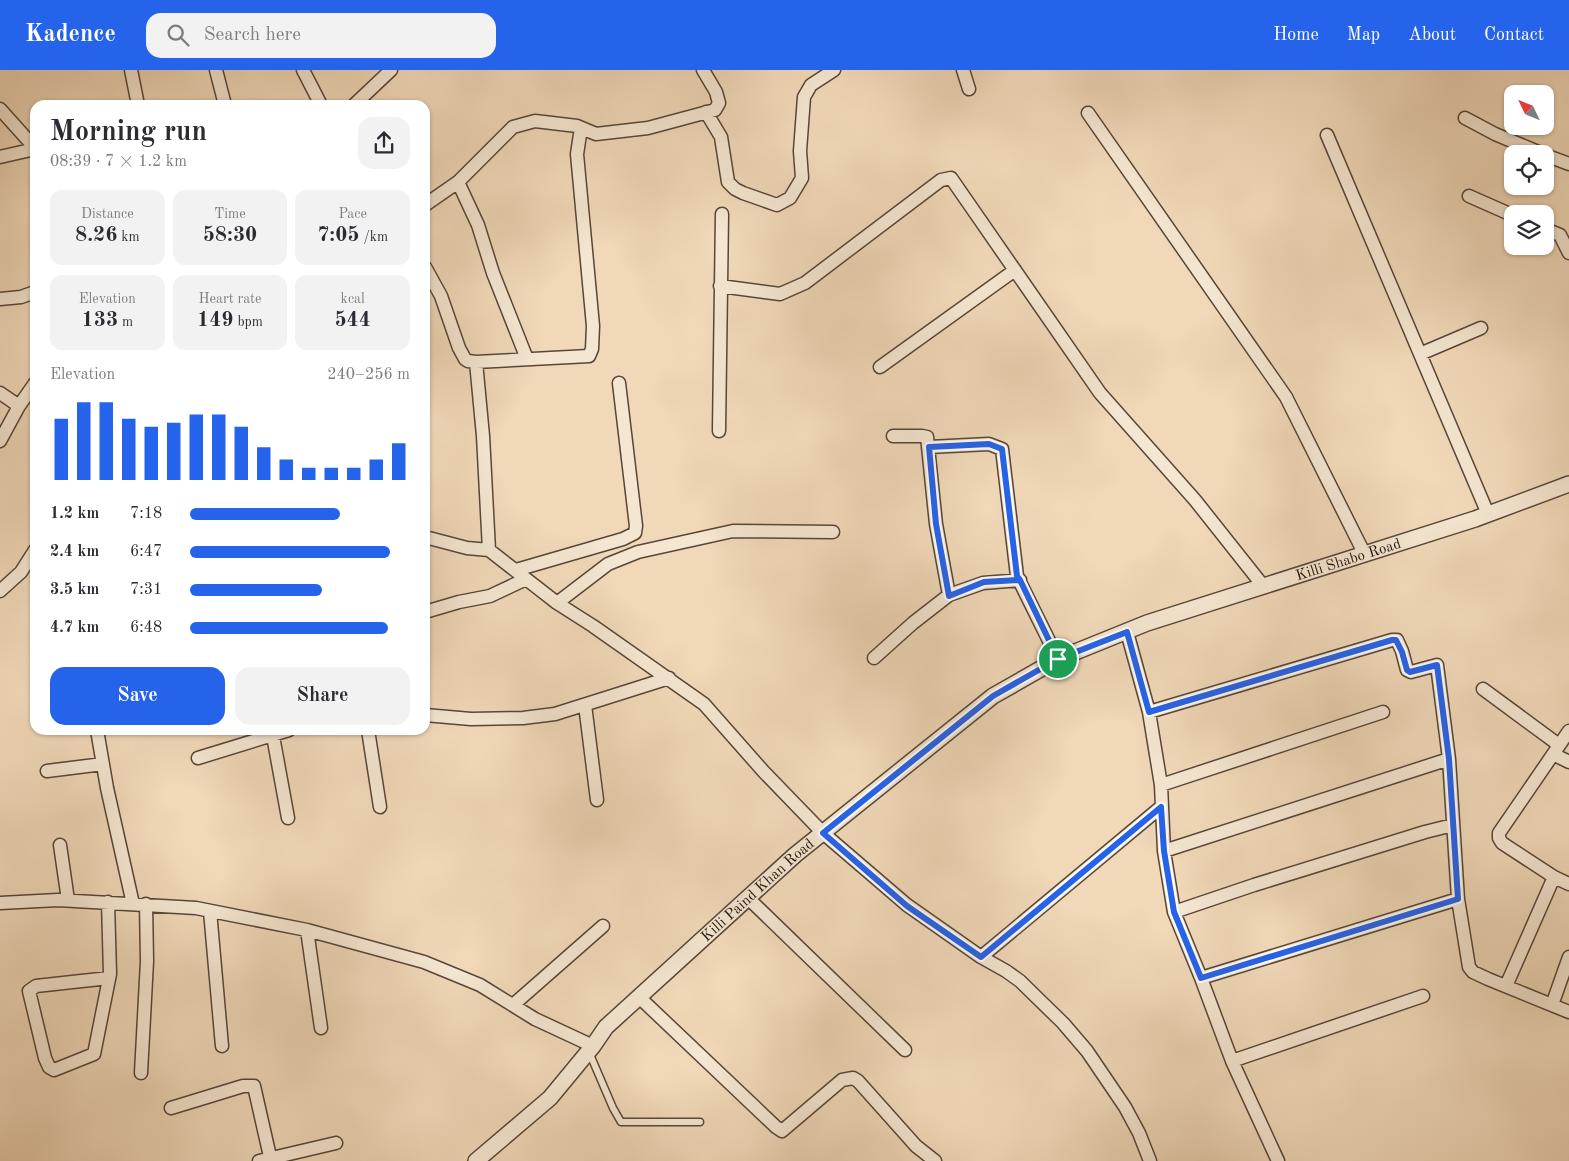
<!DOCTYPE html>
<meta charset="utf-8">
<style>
body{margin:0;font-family:"Old Standard TT",serif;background:#f2f2f3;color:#2b2b33;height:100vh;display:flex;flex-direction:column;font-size:19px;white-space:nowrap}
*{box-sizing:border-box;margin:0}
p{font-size:16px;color:#7c7c81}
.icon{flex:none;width:28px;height:28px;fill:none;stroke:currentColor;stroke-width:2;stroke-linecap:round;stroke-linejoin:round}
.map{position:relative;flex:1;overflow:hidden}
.panel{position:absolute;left:30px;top:30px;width:400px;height:635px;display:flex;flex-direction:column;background:#fff;border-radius:15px;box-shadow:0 1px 4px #0004}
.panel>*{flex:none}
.needle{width:32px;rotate:313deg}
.controls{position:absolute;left:1504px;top:15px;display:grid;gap:10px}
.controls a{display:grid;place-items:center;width:50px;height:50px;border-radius:10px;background:#fff;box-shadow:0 1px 4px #0004;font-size:25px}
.pin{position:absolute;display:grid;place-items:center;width:42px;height:42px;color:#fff;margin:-21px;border:2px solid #fff;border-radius:50%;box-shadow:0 1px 5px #0007}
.round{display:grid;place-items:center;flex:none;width:52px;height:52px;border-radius:15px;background:#f2f2f3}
.overview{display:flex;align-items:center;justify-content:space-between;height:85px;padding:0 20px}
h1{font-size:28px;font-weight:600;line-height:38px}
.stats{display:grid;grid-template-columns:repeat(3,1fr);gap:8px;height:85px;padding:5px 20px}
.stats div{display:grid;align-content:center;border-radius:12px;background:#f2f2f3;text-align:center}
.stats b{font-size:21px;font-weight:600}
.stats small{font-size:14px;font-weight:400}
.stats p{font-size:14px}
.chart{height:140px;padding:10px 20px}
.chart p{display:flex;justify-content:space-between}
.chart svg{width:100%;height:90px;margin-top:5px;stroke:#2563eb;stroke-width:6}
.primary-button{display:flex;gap:10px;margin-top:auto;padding:10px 20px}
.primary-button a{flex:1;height:58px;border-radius:15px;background:#2563eb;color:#fff;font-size:20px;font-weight:600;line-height:58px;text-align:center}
.primary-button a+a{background:#f2f2f3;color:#2b2b33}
ul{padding:0 20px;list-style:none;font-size:16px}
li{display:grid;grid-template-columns:80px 60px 1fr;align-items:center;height:38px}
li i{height:12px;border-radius:6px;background:#2563eb}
header{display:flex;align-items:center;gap:30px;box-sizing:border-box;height:70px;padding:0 25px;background:#2563eb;color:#fff}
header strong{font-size:24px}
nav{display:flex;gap:28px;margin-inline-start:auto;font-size:18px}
.search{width:350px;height:45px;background:#f2f2f3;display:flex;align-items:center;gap:12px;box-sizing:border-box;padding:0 18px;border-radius:15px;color:#7c7c81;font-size:19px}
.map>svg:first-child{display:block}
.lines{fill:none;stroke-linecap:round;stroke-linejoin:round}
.service-casing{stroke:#574639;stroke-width:9}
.minor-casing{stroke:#574639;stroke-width:15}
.tertiary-casing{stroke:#574639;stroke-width:18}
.service{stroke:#f5e6d1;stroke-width:6}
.minor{stroke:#f5e6d1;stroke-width:12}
.tertiary{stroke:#f5e6d1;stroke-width:15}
.route-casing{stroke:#fff;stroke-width:10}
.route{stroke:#2563eb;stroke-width:6}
.labels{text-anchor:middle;stroke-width:4;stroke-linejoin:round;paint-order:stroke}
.street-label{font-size:15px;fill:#24150f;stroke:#f5e6d1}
</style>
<header>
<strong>Kadence</strong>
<div class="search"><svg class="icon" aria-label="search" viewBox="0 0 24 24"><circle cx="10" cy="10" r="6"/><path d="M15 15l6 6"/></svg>Search here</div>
<nav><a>Home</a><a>Map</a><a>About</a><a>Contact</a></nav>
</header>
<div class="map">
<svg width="1569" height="1091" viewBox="0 0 1569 1091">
<rect width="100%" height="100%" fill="#f0d8b8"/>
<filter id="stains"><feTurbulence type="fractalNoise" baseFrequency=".004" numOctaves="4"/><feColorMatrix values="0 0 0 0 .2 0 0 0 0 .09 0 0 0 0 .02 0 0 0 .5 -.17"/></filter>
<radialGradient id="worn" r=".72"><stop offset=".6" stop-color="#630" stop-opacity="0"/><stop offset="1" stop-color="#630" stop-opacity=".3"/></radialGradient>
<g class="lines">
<defs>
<path id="service" d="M589,982L613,1038L621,1052H700"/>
<path id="minor" d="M131,0L138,35
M216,0L225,35
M303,0L321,35
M963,0L969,19
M354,35L391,0
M0,39L35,78
M706,42L721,67L728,112L735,119L743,123L777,135L790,128L802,108L800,81L804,27L811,15L834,0
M1088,43L1286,327L1365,485
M1465,48L1495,64L1543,84
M1327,65L1488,444
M1545,85L1569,94
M0,87L35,79
M458,112L478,155L493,203L527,289
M1469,126L1512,145
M425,135L458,112L513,57L535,51L577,56L596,64L648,58L715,40L719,33L716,22L703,0
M1545,159L1560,165L1569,183
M425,197L441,226L459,278L465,289L468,291L476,292L589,286L592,279L593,256L577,84L581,58
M720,216L780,224L805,213L941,110L951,108L1100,323L1195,430L1264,517
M0,229L21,227L35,222
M1420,284L1481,258
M476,292L483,366L489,480
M880,297L1015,200
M0,323L19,336
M719,361L722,144
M893,366H922L927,367L936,454L949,525
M0,371L19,336L35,313
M929,377L989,374L1002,379L1017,506L1058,589
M425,467L467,478L489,480L557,533L593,556L704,634L764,702L823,763L907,835L981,887L1006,901L1020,911L1063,953L1087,981L1125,1037L1139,1063L1150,1091
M516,500L623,469L635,463L636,456L619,313
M0,521L21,502L35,480
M557,533L608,494L638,482L733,461L833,462
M425,542L459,532L490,526L526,509
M1127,562L1149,642L1161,715L1164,781L1174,842L1201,908L1232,991L1278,1091
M874,588L913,553L949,525L983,513L1020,510
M1483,619L1559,675
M585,635L597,730
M1149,642L1392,570H1397L1402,581L1407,600L1411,602L1437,595L1449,689L1164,781
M425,645L471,649L523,648L555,644L669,608
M97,660L107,718L133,834
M368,660L380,737
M1569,661L1499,763V768L1502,773L1554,807L1569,814
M273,666L288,748
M1553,684L1569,692
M198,688L289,660
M1449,689L1458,829L1469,897L1473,902L1488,909L1569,942
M47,701L103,694
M1161,715L1383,642
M60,775L68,830
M748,828L905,980
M108,832L110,904L94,984L54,1000L49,997L45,988L29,921L36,916L109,908
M0,833L58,830L196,838L307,860L424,892L480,915L535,949L593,976
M210,841L222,976
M1174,842L1254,815L1425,762L1453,755
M307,860L321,958
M981,887L1161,737
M1201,908L1458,829
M1506,916L1554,807
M639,927L776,1057L782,1061L842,1010L853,1008L858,1011L916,1076L935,1091
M513,935L603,856
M1552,935L1569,887
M1232,991L1423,926
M141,1003L147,891L146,834
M171,1038L243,1016H254L271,1091
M259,1091L336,1073"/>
<g id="tertiary">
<path id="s1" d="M476,1091L550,1028L593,976L606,957L795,785L993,626L1058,589L1147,553L1475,449L1569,414"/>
</g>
</defs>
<use href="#service" class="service-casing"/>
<use href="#minor" class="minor-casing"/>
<use href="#tertiary" class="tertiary-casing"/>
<use href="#service" class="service"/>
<use href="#minor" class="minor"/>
<use href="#tertiary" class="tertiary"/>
</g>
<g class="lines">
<defs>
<path id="route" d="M1058,589L993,626L823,763L907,836L981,887L1161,737L1164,781L1174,842L1201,908L1458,829L1449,689L1437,595L1410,602L1407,600L1402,582L1396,570H1392L1149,642L1127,562L1058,589L1020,510L1017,506L1002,379L989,374L929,377L936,454L949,526L984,512L1020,510L1058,589"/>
</defs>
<use href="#route" class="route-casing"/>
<use href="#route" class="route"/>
</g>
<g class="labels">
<g class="street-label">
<text dy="5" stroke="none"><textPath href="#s1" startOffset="1079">Killi Shabo Road</textPath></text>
<text dy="5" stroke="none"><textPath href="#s1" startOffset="392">Killi Paind Khan Road</textPath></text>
</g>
</g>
<rect width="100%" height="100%" filter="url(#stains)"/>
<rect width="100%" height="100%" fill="url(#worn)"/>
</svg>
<div class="controls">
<a><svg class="needle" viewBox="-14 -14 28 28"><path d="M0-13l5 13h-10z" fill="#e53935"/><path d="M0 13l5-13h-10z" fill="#7c7c81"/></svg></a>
<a><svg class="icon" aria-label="locate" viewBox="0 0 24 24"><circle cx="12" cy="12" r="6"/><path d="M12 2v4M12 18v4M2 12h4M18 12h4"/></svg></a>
<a><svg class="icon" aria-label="layers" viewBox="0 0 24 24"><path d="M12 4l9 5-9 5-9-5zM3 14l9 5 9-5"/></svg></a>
</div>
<div class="pin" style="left:1058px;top:589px;background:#1e9e55"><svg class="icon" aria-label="arrive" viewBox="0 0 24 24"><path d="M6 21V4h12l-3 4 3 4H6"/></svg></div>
<section class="panel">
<div class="overview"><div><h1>Morning run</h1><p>08:39 · 7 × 1.2 km</p></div><a class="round"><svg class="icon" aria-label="share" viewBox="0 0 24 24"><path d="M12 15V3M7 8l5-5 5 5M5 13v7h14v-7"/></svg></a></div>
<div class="stats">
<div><p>Distance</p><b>8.26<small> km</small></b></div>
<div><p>Time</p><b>58:30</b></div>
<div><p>Pace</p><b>7:05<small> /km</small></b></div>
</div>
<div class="stats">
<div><p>Elevation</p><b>133<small> m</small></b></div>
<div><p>Heart rate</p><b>149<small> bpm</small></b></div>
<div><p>kcal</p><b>544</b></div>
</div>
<div class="chart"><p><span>Elevation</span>240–256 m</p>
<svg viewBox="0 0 160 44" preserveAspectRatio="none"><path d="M5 44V14M15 44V6M25 44V6M35 44V14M45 44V18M55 44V16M65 44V12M75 44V12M85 44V18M95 44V28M105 44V34M115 44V38M125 44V38M135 44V38M145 44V34M155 44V26"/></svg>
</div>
<ul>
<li><b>1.2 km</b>7:18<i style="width:68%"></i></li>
<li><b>2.4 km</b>6:47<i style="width:91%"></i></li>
<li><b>3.5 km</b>7:31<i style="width:60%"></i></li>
<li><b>4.7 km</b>6:48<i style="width:90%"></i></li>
</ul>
<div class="primary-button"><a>Save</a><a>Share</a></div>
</section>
</div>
